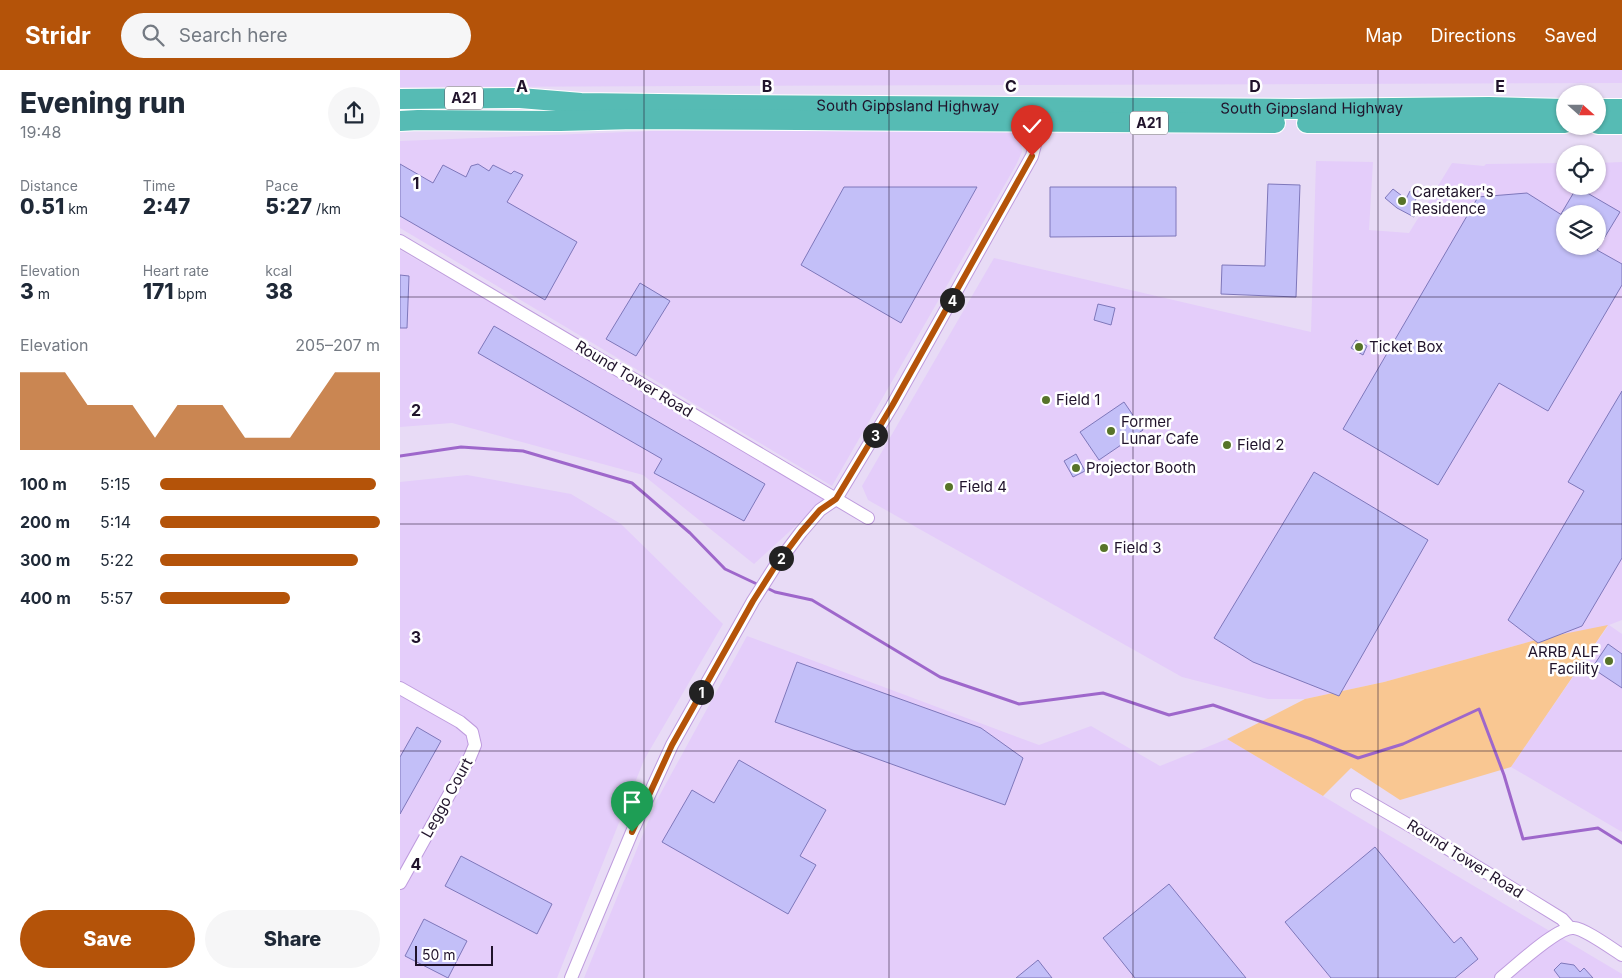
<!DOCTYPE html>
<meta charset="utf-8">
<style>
body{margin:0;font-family:Inter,sans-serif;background:#f6f6f7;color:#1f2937;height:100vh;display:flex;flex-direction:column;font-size:19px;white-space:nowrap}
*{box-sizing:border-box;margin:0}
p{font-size:16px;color:#747a83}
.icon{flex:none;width:28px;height:28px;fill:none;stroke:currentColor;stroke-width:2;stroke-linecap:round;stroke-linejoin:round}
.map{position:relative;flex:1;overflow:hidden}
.sheet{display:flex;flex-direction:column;background:#fff;width:400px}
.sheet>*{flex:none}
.needle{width:32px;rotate:111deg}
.controls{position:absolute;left:1156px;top:15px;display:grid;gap:10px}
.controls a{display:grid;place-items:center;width:50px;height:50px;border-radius:50%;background:#fff;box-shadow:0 1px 4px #0004;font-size:25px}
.scale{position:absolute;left:15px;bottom:12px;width:78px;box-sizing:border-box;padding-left:5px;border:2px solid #20132b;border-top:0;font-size:14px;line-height:18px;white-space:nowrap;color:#20132b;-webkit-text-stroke:4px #fff;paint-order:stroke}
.pin{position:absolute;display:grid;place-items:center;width:42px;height:42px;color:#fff;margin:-51px -21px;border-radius:50% 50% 50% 0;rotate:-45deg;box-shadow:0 0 5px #0007}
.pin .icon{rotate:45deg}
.km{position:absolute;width:25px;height:25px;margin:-12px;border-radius:50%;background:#222;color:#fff;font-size:14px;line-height:25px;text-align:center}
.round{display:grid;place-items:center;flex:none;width:52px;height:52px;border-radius:26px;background:#f6f6f7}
.headline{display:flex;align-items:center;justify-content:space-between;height:85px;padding:0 20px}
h1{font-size:28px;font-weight:800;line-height:38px}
.stats{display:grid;grid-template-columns:repeat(3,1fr);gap:8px;height:85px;padding:5px 20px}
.stats div{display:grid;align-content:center}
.stats b{font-size:21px;font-weight:800}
.stats small{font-size:14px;font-weight:400}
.stats p{font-size:14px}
.chart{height:140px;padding:10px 20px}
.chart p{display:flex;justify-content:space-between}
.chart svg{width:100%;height:90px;margin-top:5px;fill:#b45309;opacity:.7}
.primary-button{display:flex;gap:10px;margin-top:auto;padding:10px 20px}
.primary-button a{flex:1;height:58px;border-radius:30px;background:#b45309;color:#fff;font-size:20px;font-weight:800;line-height:58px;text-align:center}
.primary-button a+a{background:#f6f6f7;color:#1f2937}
ul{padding:0 20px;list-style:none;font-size:16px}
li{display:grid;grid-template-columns:80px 60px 1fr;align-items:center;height:38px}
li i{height:12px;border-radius:6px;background:#b45309}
header{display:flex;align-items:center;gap:30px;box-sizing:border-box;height:70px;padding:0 25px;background:#b45309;color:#fff}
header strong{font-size:24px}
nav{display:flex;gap:28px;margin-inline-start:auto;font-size:18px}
.search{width:350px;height:45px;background:#f6f6f7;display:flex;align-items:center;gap:12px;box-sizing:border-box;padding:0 18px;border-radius:28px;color:#747a83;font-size:19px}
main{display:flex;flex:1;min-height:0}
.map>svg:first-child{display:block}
.built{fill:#e4cdfa;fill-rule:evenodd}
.green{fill:#f9c792}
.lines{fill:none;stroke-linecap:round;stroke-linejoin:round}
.stream{stroke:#9e67cb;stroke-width:3}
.building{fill:#c3bff8;stroke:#7e77ba}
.minor-casing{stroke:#bf9cde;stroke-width:14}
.trunk-casing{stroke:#fff;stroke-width:22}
.minor{stroke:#fff;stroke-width:12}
.trunk{stroke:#56bbb4;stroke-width:20}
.route-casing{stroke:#fff;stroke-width:10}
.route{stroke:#b45309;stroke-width:6}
.grid{fill:none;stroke:#20132b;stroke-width:1;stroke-opacity:0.55}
.poi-dot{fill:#577429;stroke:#fff;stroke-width:2}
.labels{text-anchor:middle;stroke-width:5;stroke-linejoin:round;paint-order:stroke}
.shield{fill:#fff;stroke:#635a6b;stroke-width:1}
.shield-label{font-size:14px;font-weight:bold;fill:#20132b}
.street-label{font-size:15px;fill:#20132b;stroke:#fff}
.poi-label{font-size:15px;fill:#20132b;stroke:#fff;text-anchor:start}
.grid-label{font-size:16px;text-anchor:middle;font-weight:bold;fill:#20132b;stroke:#fff;stroke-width:5;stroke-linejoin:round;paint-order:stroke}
</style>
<header>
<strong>Stridr</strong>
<div class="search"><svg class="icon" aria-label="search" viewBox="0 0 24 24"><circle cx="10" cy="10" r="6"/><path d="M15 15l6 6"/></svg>Search here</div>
<nav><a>Map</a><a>Directions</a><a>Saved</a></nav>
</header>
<main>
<section class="sheet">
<div class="headline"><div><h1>Evening run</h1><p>19:48</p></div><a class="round"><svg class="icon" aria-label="share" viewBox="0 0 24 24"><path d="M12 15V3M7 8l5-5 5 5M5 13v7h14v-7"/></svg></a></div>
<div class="stats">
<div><p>Distance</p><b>0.51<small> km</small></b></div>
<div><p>Time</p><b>2:47</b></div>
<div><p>Pace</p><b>5:27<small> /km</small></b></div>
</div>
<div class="stats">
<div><p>Elevation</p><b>3<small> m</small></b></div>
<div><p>Heart rate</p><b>171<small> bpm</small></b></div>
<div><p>kcal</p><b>38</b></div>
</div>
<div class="chart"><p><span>Elevation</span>205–207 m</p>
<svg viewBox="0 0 160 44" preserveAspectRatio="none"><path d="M0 44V6L10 6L20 6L30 22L40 22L50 22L60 38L70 22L80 22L90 22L100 38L110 38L120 38L130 22L140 6L150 6L160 6V44z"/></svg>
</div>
<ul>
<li><b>100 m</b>5:15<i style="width:98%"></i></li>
<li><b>200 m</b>5:14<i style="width:100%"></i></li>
<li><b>300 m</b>5:22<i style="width:90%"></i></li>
<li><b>400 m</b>5:57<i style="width:59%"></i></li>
</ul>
<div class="primary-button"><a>Save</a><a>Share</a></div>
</section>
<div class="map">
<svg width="1222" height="908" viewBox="0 0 1222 908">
<rect width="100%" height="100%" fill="#e8dbf6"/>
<path class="built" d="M0,0H1222V13L0,17Z
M613,60L621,66L622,82L616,95L432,416L0,158V71L252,61Z
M916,91L973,92L969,160L1009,163L1052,93L1084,96L1086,94L1165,93V116H1198V93L1222,92V550L1209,555L1222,564V762L1111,697L1208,556L1143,568L984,612L905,629H868L782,607L468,430L462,416L594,188L911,262ZM1165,144H1198V176H1165Z
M0,180L426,428L354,494L243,405L52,353L0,357Z
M67,405L171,424L221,454L323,554L244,690L157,908H0V412Z
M347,566L639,675L691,656L760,696L827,669L1222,904V908H184L257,730Z"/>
<path class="green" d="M1208,555L1111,697L1000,730L951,698L923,726L827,669L905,629L984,612L1143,568Z"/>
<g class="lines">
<path class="stream" d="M0,386L61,377L123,381L232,413L290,463L325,499L359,515
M365,517L375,522L412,530L540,607L619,634L703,623L769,645L813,635L911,669L958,688L1003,674L1079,639L1104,705L1123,769L1198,758L1222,773"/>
</g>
<path class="building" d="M0,94L33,113L43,95L66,107L71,96L78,94L89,101L93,95L111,104L114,101L123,105L107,132L177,172L145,230L0,146Z
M868,114L900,115L896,227L821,224L822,195L865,196Z
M444,117H577L501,253L401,195Z
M650,117H776V166L650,167Z
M1177,117L1220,142L1197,180L1222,194V215L1148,341L1099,313L1038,415L943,359L1078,127L1127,123L1165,147V176H1198V144H1161Z
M993,119L1006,129L1010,121L1018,125L1014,133L1020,136L1014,147L997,138L985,128Z
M0,205L9,206L7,258H0Z
M240,213L270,231L236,286L206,269Z
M698,234L715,238L711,255L694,250Z
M94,256L365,414L344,451L254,403L262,389L78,283Z
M956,270L967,276L963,285L951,278Z
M1222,321V488L1182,556L1138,573L1108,550L1184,421L1168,412Z
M724,332L743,360L699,390L680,362Z
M676,384L685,401L673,407L664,391Z
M914,402L1028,470L939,626L853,592L814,568Z
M1208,574L1222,584V618L1192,598Z
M397,592L581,658L623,688L605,735L375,652Z
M17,657L41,671L0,744V687Z
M339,690L426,740L400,786L416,795L388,844L262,772L292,720L314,733Z
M975,777L1054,873L1061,867L1078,889L1055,908H931L885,852Z
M61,786L152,834L137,864L45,816Z
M769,814L846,908H735L703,868Z
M24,849L67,871L48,908L5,886Z
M638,890L652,908H616Z
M1161,893L1174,895L1180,902L1184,898L1193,908H1160L1154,900Z"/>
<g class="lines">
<defs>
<path id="minor" d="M0,171L468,448
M0,618L60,652L72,662L75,675L70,687L0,813
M957,725L1019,761L1162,849L1170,858
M171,908L232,762L272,675L353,531L374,498L401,462L420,440L436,429L492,336L632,86L641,52
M1101,908C1115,897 1158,856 1174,858C1185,859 1211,878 1222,885"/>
<g id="trunk">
<path id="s1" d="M0,29L120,28L181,33L336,35L897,39L1089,37L1165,39"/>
<path d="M1198,39H1222"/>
<path d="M0,51L18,50L160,51L235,49L875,53"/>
<path d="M907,53H1165"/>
<path d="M1198,54H1222"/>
</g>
</defs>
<use href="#minor" class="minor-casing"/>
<use href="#trunk" class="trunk-casing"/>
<use href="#minor" class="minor"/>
<use href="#trunk" class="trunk"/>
</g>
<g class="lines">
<defs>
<path id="route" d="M232,762L272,675L353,531L374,498L401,462L420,440L436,429L492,336L632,86"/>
</defs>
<use href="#route" class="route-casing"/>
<use href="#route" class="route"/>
</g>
<path class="grid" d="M244,0V908M489,0V908M733,0V908M978,0V908M0,227H1222M0,454H1222M0,681H1222"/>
<g class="poi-dot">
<circle cx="1002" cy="131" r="5"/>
<circle cx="959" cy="277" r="5"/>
<circle cx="646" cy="330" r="5"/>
<circle cx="711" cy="361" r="5"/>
<circle cx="827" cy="375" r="5"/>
<circle cx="676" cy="398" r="5"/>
<circle cx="549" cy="417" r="5"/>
<circle cx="704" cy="478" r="5"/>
<circle cx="1209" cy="591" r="5"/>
</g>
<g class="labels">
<g class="shield">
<rect x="45" y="16.5" width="38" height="23" rx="4"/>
<rect x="730" y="41.5" width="38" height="23" rx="4"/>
</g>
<g class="shield-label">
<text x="64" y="33">A21</text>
<text x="749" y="58">A21</text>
</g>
<g class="street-label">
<text dy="5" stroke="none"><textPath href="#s1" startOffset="508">South Gippsland Highway</textPath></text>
<text dy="5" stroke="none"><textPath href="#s1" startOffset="912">South Gippsland Highway</textPath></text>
<text transform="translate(234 309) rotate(31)" y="5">Round Tower Road</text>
<text transform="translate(47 728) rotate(-61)" y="5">Leggo Court</text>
<text transform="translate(1065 789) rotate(32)" y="5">Round Tower Road</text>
</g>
<g class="poi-label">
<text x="1012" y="127">Caretaker's<tspan x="1012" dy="17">Residence</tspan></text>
<text x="969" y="282">Ticket Box</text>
<text x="656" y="335">Field 1</text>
<text x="721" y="357">Former<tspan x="721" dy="17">Lunar Cafe</tspan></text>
<text x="837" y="380">Field 2</text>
<text x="686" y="403">Projector Booth</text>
<text x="559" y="422">Field 4</text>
<text x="714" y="483">Field 3</text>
<text x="1199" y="587" text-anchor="end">ARRB ALF<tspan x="1199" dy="17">Facility</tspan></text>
</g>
</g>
<g class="grid-label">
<text x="122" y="22">A</text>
<text x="367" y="22">B</text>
<text x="611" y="22">C</text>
<text x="855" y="22">D</text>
<text x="1100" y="22">E</text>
<text x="16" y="119">1</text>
<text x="16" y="346">2</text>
<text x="16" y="573">3</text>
<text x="16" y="800">4</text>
</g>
</svg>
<div class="controls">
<a><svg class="needle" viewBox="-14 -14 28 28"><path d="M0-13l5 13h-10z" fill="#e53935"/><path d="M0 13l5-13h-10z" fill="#747a83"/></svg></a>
<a><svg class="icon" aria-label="locate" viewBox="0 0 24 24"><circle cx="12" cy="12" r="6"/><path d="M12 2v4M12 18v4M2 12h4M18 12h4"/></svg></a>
<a><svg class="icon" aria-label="layers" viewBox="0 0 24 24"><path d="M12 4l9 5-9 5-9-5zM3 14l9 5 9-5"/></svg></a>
</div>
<div class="scale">50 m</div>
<div class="pin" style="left:232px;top:762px;background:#1e9e55"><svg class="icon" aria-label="arrive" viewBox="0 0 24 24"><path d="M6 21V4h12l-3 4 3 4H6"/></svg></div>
<div class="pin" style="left:632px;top:86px;background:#d93025"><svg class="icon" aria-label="check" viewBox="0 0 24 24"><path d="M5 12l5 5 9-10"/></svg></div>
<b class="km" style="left:301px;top:622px">1</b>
<b class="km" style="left:381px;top:488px">2</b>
<b class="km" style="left:475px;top:365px">3</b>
<b class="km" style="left:552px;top:230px">4</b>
</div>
</main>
